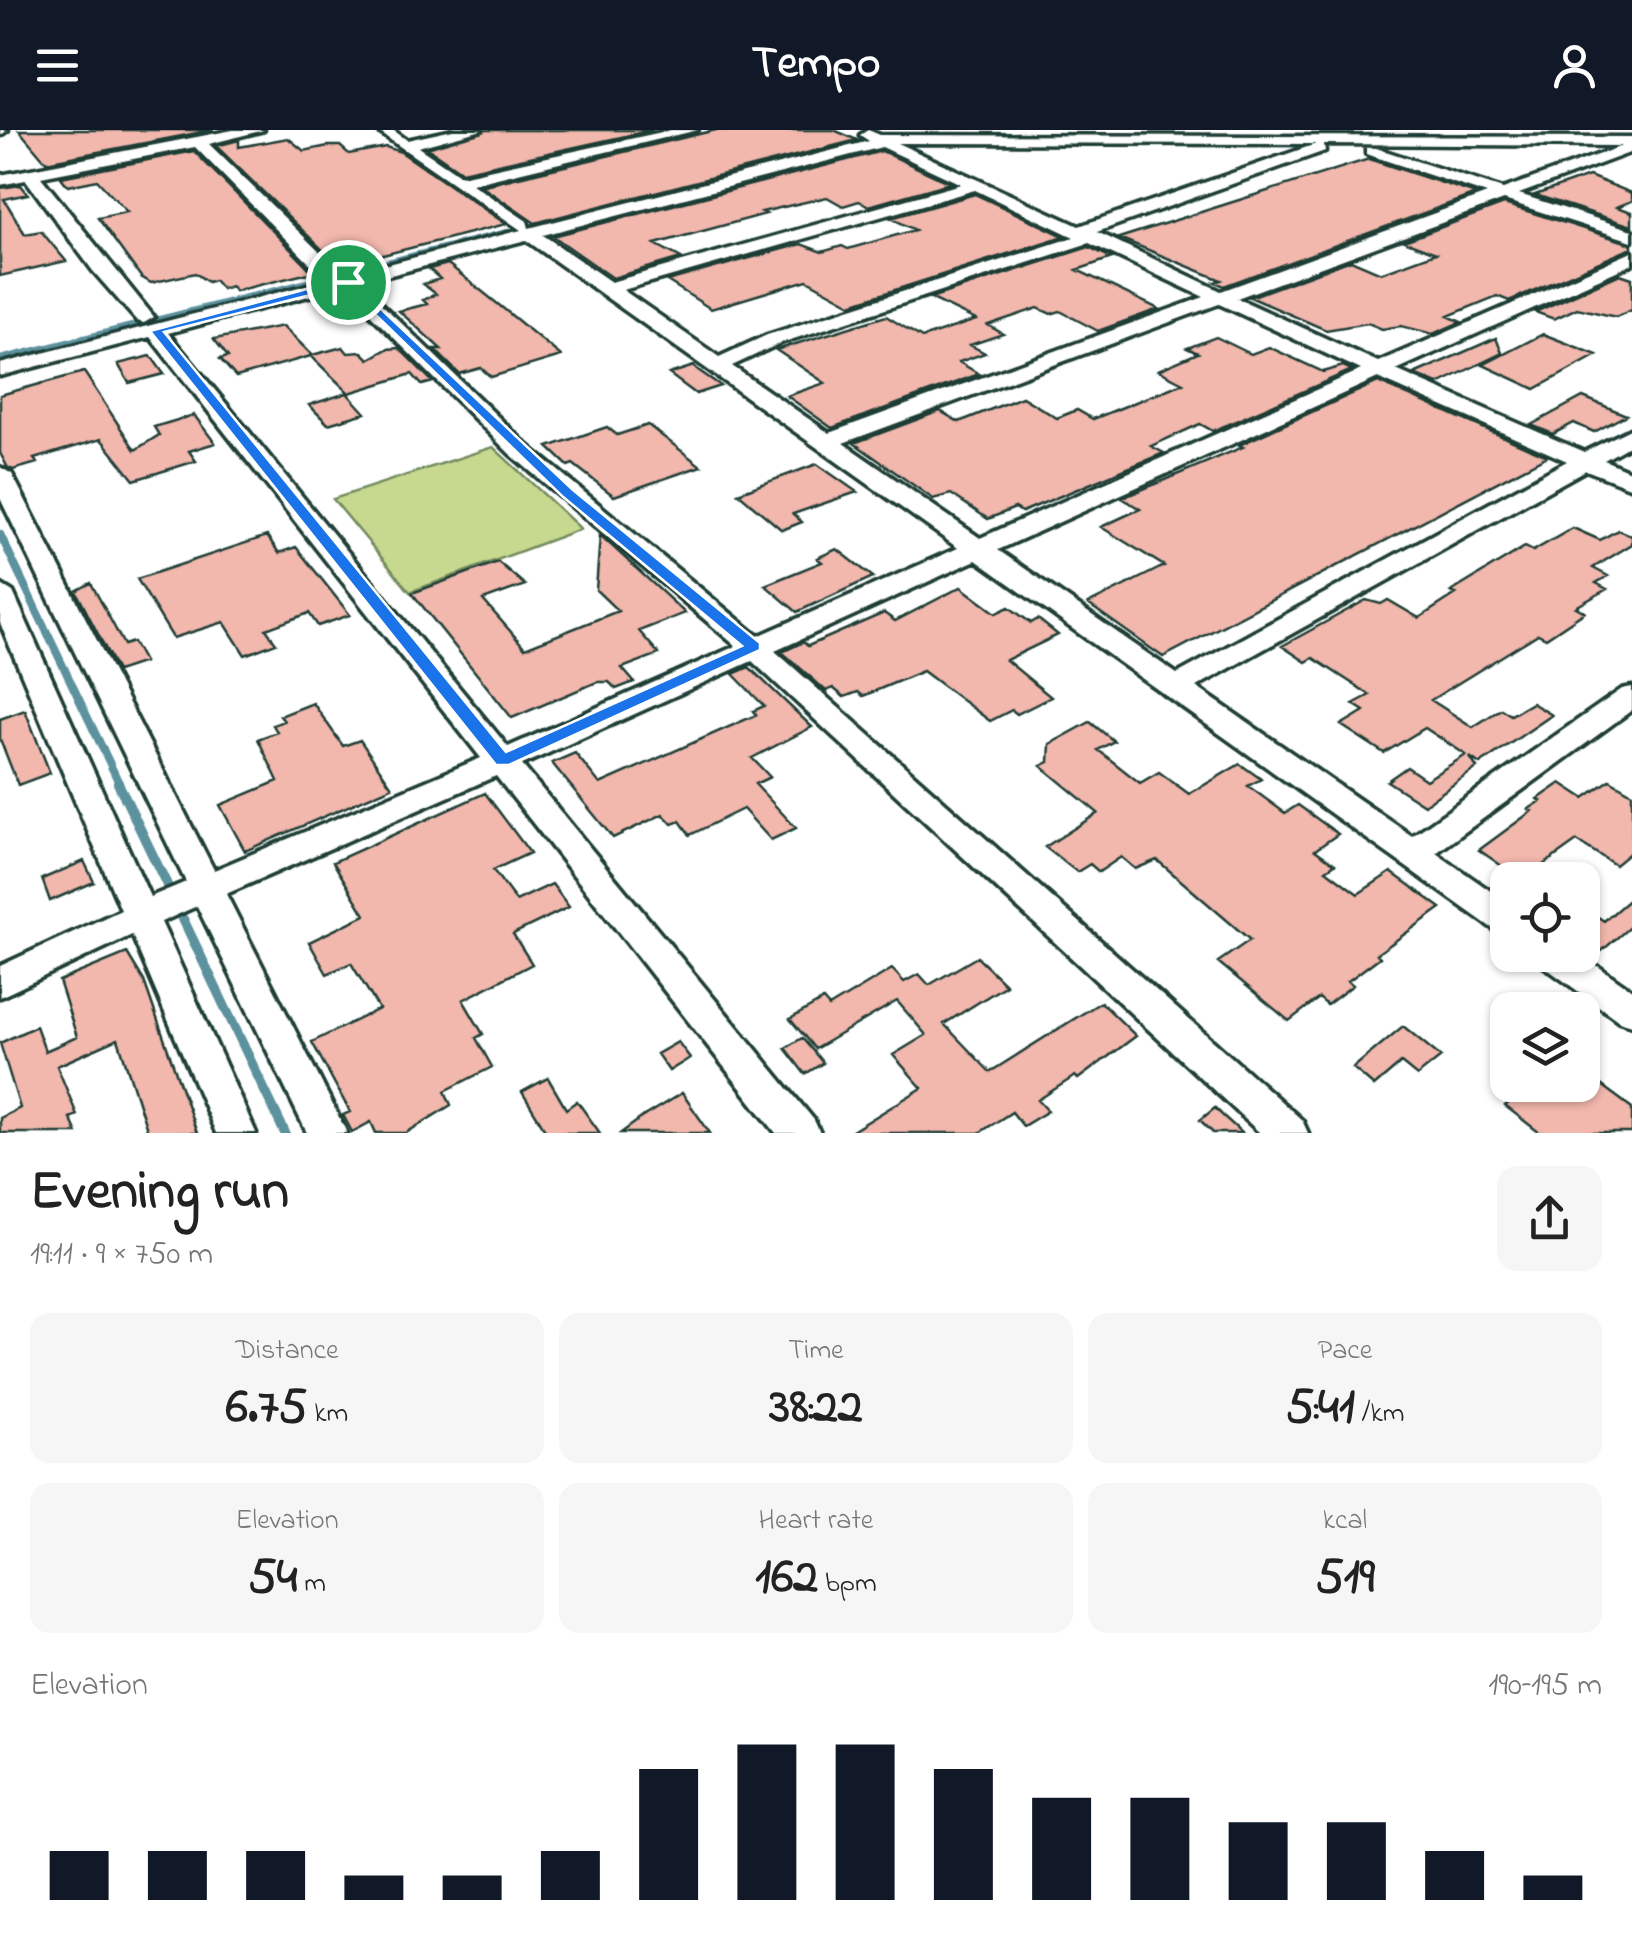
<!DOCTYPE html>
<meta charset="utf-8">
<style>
body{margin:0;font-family:"Indie Flower",sans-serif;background:#f6f6f6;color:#222;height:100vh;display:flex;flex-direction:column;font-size:38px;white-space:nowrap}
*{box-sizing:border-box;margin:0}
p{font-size:32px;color:#767676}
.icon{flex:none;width:55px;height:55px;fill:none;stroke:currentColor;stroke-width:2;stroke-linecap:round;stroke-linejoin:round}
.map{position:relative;height:1003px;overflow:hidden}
.details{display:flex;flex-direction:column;background:#fff;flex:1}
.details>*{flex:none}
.fabs{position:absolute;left:1490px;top:732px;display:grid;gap:20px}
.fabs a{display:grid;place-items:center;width:110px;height:110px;border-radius:20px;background:#fff;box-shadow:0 2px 8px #0004;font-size:50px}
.pin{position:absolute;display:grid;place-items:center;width:85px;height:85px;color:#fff;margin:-42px;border:5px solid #fff;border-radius:50%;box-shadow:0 2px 10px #0007}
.round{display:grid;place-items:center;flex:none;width:105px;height:105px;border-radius:20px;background:#f6f6f6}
.overview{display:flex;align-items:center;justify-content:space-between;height:170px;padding:0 30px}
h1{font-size:55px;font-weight:700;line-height:75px}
.metrics{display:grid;grid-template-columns:repeat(3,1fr);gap:15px;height:170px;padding:10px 30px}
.metrics div{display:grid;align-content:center;border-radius:20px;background:#f6f6f6;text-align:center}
.metrics b{font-size:50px;font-weight:700}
.metrics small{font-size:28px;font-weight:400}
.metrics p{font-size:28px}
.chart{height:280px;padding:20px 30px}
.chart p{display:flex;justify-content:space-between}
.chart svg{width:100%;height:180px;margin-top:10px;stroke:#111827;stroke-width:6}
header{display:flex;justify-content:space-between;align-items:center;height:130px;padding:0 30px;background:#111827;color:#fff;font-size:45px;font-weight:700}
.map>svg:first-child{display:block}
.green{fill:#c7d98e;stroke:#738b61;stroke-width:2.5}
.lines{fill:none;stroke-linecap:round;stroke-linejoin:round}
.stream-far3{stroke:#5c919e;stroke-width:5}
.stream-far2{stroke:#5c919e;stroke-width:6}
.stream-far1{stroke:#5c919e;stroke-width:8}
.stream{stroke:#5c919e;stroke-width:10}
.building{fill:#f2b7ad;stroke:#1f3d34;stroke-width:2.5}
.minor-casing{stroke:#1f3d34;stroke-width:7}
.minor{fill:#fff;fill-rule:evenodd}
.route{fill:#1a73e8;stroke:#fff;stroke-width:2.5;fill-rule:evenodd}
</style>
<header><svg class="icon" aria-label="menu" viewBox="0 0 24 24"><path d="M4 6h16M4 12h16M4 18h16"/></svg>Tempo<svg class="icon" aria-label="person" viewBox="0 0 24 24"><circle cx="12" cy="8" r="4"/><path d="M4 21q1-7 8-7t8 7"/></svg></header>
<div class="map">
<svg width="1632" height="1003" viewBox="0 0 1632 1003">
<rect width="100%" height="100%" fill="#fff"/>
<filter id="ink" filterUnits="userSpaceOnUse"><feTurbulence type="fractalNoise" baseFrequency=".01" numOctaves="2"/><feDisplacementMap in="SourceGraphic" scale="20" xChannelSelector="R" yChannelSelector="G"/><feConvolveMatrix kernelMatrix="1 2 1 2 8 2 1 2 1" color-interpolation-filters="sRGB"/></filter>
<g filter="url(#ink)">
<path class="green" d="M493,317L581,399L410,462L333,369Z"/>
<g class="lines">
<path class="stream-far3" d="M241,168L867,11"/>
<path class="stream-far2" d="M0,229L251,166"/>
<path class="stream-far1" d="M0,404L120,655"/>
<path class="stream" d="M118,653L167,755
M183,789L285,1003"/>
</g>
<path class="building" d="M19,0H213L46,32Z
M486,0H653L462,42L427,18Z
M716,0H834L857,10L535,93L481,56Z
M288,8L304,21L328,16H340L349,24L386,17L401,22L506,94L339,136L216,16L239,10V17Z
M194,21L313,142L235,161L231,156L222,159L214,150L208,152L195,143L151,153L141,147L98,88L127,82L97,50L68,56L61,47Z
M882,21L950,53L869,76L859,71L843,76L827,67L762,82L766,84L655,114L681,128L613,148L553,106Z
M1369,29L1476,64L1224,156L1215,152L1221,150L1119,108Z
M1589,46L1632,63V71L1617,77L1632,82V96L1535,65Z
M21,55L28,64L4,69L25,104L41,101L66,131L0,146V58Z
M975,64L1064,106L851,174L807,150L711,179L667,151L801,114L822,122L842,116L848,119L915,100L891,88Z
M1504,74L1632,114V118L1509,171L1497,166L1448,186L1461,192L1433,204L1401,196L1382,199L1368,193L1326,200L1250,167L1351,130L1381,143L1436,123L1404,111Z
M1089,117L1112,128L1077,140L1159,179L1098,201L1060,181L1051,184L1038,178L988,195L1003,204L970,215L985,223L959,232L979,244L832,298L787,266L825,253L776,220L886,186L922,208L976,190L930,168Z
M448,134L499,175L561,226L491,247L481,238L459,244L434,219H441L399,181L427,174L423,170L436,164L423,154L440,149L429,139Z
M1620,144L1632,148V180L1616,187L1577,178L1554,189L1535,182Z
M283,196L312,225L343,217L348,223L362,222L369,229L387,219L399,218L433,252L422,255L412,244L349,263L311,226L236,247L220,229L228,227L214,209Z
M1543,204L1597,225L1535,259L1483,235Z
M1216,207L1251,224L1269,217L1323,242L1343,236L1352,240L1213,301L1200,294L1151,316L1164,323L1022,382L1015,378L988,389L951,364L933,369L854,313L940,281L959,292L1022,267L1057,288L1077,280L1093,289L1183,253L1158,240L1198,223L1187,218Z
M1496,208L1502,223L1438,254L1414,244Z
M151,226L164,244L129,253L118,234Z
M694,236L698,240L721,256L696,264L669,244Z
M84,242L135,320L159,305L154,297L194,285L215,313L189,321L196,331L134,350L101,309L34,329L37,333L13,340L8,338L0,323V265Z
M1378,252L1547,326L1163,527L1088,474L1164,436L1101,397L1140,379L1122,368L1243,317L1239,315Z
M347,263L365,283L328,294L309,275Z
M1583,267L1626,285L1594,302L1574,293L1553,304L1531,295Z
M648,295L701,336L614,366L573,334L568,336L548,317L607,297L617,305Z
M817,334L857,362L793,384L802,392L782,400L738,363Z
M1573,398L1600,410L1618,400L1632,406V414L1593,438L1608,446L1596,453L1607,459L1576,477L1585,482L1546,508L1538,504L1431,570L1473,597L1501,579L1511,585L1532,573L1552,585L1480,634L1470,627L1477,638L1424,675L1387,651L1407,637L1426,650L1466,625L1425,598L1384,623L1341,595L1364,581L1353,574L1370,565L1313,528L1306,532L1282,516L1366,470L1381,474L1388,470L1419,488L1456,464L1451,462L1525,417L1533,421Z
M600,405L685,483L639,501L659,524L622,538L634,552L616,559L609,552H597L512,588L412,463L498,432L525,455L483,470L525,518L618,481L596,460Z
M267,406L279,423L296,417L350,485L318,496L309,483L266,499L276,513L245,525L224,492L173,508L137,449Z
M837,419L873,447L797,482L765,455L822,432L817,428Z
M91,453L124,515L133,512L144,532L117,541L76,461Z
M961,457L996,483L1009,477L1031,493L1038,489L1058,505L1006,530L1051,567L1017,584L1012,580L990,591L923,541L863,566L858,562L844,567L833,558L826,561L782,522L803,512L808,516L884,483L895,491Z
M749,537L812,597L752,628L770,647L755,654L796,698L771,710L743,679L690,705L680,691L672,694L663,684L613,708L552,633L575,623L600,654L756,585L753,581L764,576L733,544Z
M313,573L343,616L360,610L392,657L245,721L220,675L278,651L258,609L277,602L273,595L284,591L280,586Z
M25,580L50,643L18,655L0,609V589Z
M1090,592L1114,611L1098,620L1140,653L1159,642L1189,664L1240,634L1261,649L1248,656L1285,683L1298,675L1338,704L1315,720L1335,734L1326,740L1358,764L1391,742L1441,778L1377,824L1380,827L1348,851L1353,855L1327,875L1319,868L1289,891L1218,832L1250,810L1157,730L1135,739L1121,727L1099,742L1090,734L1077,742L1045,717L1098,683L1041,636L1049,632L1050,614Z
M1610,650L1632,663V721L1615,735L1577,711L1522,750L1479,720L1532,681L1529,679L1541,671L1538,669L1561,653L1584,668Z
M485,663L530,723L493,740L516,771L552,754L569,777L513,804L532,834L463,870L483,904L476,908L492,937L445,961L451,975L406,1003H376L371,992L352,1002L343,985L350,982L312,912L379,879L351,833L327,844L309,812L365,785L333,732Z
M84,731L94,752L50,771L42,749Z
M1632,767V795L1597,825L1582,815V776L1604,791Z
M127,823L144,851L197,1003H148L118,909L57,936L77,985L70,988L77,1003H0V988L20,978L0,913L36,896L45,921L77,907L59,851Z
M977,827L1006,855L944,894L990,942L1101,872L1136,906L1078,949L1075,946L1038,970L1048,981L1023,996L1012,982L979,1003H849L922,958L893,925L926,905L897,871L815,919L790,889L823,870L829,877L892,839L904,852L919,844L929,855Z
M1403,896L1441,927L1417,946L1401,933L1374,956L1353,938Z
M802,908L823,933L805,944L785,918Z
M678,912L690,928L669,941L657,924Z
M1582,941L1632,978V1003H1540L1505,976L1528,955H1582Z
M548,948L566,979L577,971L600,1003H547L522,962Z
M682,963L710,1003H621L644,986Z
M1215,978L1222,985L1242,1003H1213L1200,990Z"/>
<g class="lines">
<defs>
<path id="minor" d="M0,0H8L1,5Z
M233,0H264L209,14L336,138V146H322L195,17L41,47L154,187L144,193L137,191L93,141L26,50L0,55V45Z
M376,0H393L407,10L453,0H482L418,17L461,46L671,0H698L472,54L527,91L529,98L869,11L860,5L868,0L880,5L1632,7V22L1519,64L1632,100V111L1504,70L1237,168L1378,232L1632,122V134L1396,240L1584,322L1632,298V314L1604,330L1632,342V358L1586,340L1196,557L1412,706L1622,559L1632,557V580L1436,723L1508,773V804L1496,801L976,430L775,521L1302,990L1308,1003H1260L752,531L522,635L814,990L820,1003H776L496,646L226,764L347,1003H307L197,776L161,792L256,1003H216L132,805L0,867V836L121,780L0,493V454L13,462L150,767L186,752L0,368V337L12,344L214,740L481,628L150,207L0,246V234L521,100ZM897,13L1316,14L1079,96ZM1324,14L1622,16L1503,59L1376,18H1366V24L1487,64L1221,161L1097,102L1325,21ZM882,17L961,54L611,152L543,105ZM975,60L1074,107L767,205L719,227L623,160ZM526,110L958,418L758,506L526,314L360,153ZM1089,113L1204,167L829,303L732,236L781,213ZM343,157L510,324L736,516L508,617L168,203ZM1219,174L1361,240L980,408L843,313ZM1378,248L1567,331L1177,544L998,420Z
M1537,825H1582L1632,860V895L1619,891L1542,835Z"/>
</defs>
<use href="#minor" class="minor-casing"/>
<use href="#minor" class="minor"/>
</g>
</g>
<path class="route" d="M348,148L573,360L760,513V520L509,635H496L150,201ZM346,156L562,366L742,516L506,622L164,202Z"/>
</svg>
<div class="fabs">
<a><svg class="icon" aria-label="locate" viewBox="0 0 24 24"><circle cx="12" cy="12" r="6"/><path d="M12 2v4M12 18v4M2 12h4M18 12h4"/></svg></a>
<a><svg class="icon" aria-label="layers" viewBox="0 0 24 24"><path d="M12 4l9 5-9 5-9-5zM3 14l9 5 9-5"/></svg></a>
</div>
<div class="pin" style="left:348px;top:152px;background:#1e9e55"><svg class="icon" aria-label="arrive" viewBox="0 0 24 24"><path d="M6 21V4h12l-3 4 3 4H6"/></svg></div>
</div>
<section class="details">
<div class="overview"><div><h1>Evening run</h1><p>19:11 · 9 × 750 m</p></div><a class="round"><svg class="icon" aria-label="share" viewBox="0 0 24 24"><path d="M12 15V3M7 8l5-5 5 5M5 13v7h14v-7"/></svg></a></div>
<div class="metrics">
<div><p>Distance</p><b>6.75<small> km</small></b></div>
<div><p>Time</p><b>38:22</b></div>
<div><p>Pace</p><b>5:41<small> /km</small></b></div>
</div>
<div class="metrics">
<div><p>Elevation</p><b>54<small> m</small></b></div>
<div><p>Heart rate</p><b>162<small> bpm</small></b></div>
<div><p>kcal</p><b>519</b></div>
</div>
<div class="chart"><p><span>Elevation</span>190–195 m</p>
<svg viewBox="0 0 160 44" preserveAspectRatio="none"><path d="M5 44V32M15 44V32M25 44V32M35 44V38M45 44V38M55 44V32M65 44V12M75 44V6M85 44V6M95 44V12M105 44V19M115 44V19M125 44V25M135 44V25M145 44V32M155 44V38"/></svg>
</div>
</section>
